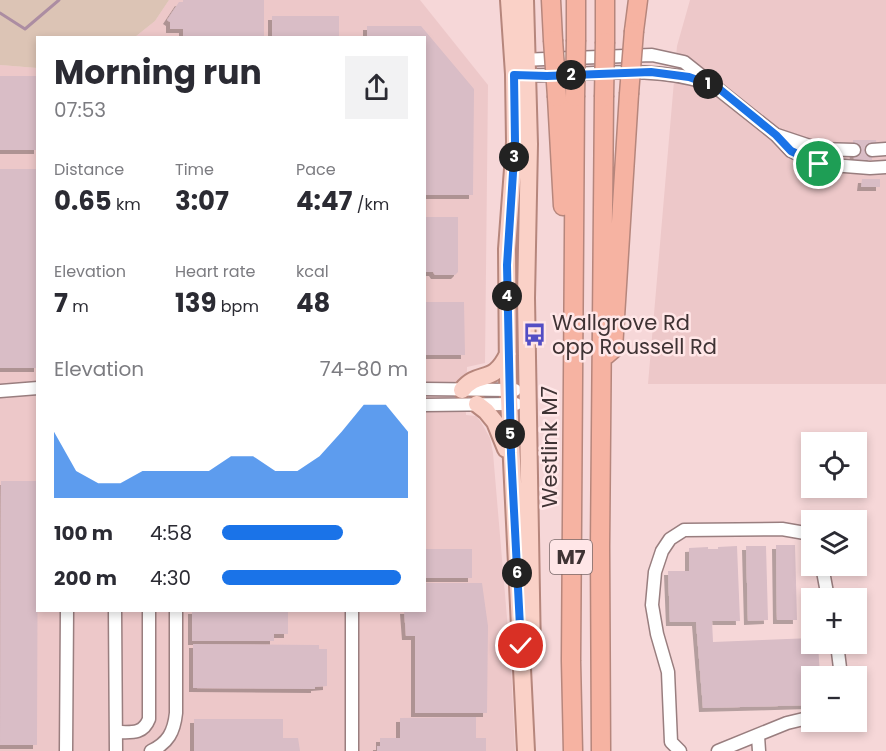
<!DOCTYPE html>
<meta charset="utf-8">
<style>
body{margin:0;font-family:Poppins,sans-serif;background:#f2f2f3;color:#2b2b33;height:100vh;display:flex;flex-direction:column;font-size:22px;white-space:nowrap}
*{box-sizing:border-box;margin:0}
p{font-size:20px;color:#7c7c81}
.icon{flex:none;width:33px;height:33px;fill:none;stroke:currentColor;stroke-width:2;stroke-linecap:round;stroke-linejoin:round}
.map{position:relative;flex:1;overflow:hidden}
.side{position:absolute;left:36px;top:36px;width:390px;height:576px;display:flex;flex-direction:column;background:#fff;border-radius:0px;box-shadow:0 3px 9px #0003}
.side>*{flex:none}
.tools{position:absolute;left:801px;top:432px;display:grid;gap:12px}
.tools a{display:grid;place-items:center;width:66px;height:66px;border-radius:0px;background:#fff;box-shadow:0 3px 9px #0003;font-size:30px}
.pin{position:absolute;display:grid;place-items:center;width:51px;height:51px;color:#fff;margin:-26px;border:3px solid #fff;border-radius:50%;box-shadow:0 2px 6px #0007}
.km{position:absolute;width:30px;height:30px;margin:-15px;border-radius:50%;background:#222;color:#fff;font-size:16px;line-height:30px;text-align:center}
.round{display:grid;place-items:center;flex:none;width:63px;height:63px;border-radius:0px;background:#f2f2f3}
.head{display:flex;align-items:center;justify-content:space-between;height:102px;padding:0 18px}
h1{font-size:33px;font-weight:700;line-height:45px}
.stats{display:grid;grid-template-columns:repeat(3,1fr);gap:9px;height:102px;padding:6px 18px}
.stats div{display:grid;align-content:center}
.stats b{font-size:26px;font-weight:700}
.stats small{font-size:16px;font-weight:400}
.stats p{font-size:16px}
.chart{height:168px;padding:12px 18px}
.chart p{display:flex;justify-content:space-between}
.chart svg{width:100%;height:108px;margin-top:6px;fill:#1a73e8;opacity:.7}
ul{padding:0 18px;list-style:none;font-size:20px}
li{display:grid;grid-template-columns:96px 72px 1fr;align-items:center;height:45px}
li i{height:15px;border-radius:8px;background:#1a73e8}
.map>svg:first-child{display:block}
.built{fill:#edc8c9}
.green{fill:#dcc4b5}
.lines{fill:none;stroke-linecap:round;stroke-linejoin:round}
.stream{stroke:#ac8da2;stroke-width:3}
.building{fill:#d9bdc6;filter:url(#shadow)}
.minor-casing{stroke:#997e7f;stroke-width:15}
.major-casing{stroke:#b6867c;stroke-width:20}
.highway-casing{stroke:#b6867c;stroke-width:21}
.minor{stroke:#fff;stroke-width:12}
.major{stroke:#fad1c7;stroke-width:16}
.highway{stroke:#f6b3a2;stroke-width:18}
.highway-bridge-casing{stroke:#b6867c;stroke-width:21;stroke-linecap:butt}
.highway-bridge{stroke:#f6b3a2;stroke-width:18}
.route-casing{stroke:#fff;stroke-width:12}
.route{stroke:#1a73e8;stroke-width:8}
.labels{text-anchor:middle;stroke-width:5;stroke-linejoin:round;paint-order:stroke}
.shield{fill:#ffe6e7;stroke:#79696a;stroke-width:1.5}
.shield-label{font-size:20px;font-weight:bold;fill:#3f3334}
.poi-label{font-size:21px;fill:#3f3334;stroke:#ffe6e7;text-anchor:start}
.street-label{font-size:21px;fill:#3f3334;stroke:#ffe6e7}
</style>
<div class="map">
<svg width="886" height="751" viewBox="0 0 886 751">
<defs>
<filter id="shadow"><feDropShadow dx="-4" dy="4" stdDeviation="0" flood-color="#0004"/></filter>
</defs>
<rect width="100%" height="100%" fill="#f6d7d8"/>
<path class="built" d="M169,0H420L488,85L485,363L467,367L466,415L476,416L481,422L490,438L493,453L511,665L515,751H0V65L37,68L38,610H424V38L135,37L155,21Z
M690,0H886V384H648L677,46Z"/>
<path class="green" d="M0,0H169L155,21L135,37L38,38L37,68L0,65Z"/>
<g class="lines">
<path class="stream" d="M0,13L25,29L59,0"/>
</g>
<path class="building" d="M183,0H264V38H183V29H170V22L167,20L179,2H183Z
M272,16H339V38H272Z
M367,26H421L474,89L473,195H424V38H367Z
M0,76H38V150H0Z
M853,140H876L877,149H871L872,160H854Z
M0,169H38V368H0Z
M862,179H880V187H861Z
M424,217H458V272L455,275H435L433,272H424Z
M424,302H464L465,355H424Z
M1,481H38L37,745H0Z
M776,545H795L797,620H777Z
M737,546L740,621H712L713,642L812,638V644H818L820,676H812V705L703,708L696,622H670L668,571H689V548L708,547V549H718V547Z
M746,546H766L768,620L748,621Z
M424,549H472V578H424Z
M424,583H482L488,626L487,713H415V636H406L404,610H424Z
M192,610H288V634H274V641H192Z
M193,644L319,645V649H327V686L315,687V689L193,688Z
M476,717V738H486V751H377V746H380V738H400V718Z
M194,719H283V738H298L300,751H194Z"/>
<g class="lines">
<defs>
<path id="minor" d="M519,60L652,55L684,62L776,135L791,151L819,164L870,168L886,167
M519,75C582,77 647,63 707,83
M777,135L819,149L854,150
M872,150L886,149
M424,389L515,390
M0,391L38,388
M424,405L516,404
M822,566L828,598
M115,610L116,751
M837,644L841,676
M116,732C130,732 143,735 149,719V610
M758,736L759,751
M66,751L67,610
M151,751C168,743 174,732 176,713V610
M352,751V610
M680,751L671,742L668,672L657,634L652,605L655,572L662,551L670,539L684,530L782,529L805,533L812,536
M718,751L787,723L812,717"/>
<path id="major" d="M509,0L514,74L515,142L507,249L508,378L526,751
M525,0L529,144L526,298L532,654
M462,390C479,369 493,386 508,354
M477,404L486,411L495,422L506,449"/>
<path id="highway" d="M551,0L553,40
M634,31L638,0
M576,40V0
M605,42V0
M557,97L563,206
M606,355L613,349L629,94
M573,751L571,661L575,97
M601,751L600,547L604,97"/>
</defs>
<use href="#minor" class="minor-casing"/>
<use href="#major" class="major-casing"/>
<use href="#highway" class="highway-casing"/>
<use href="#minor" class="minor"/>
<use href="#major" class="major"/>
<use href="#highway" class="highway"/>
<defs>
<path id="highway-bridge" d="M553,40L557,97
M629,94L634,31
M575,97L576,40
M604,97L605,42"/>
</defs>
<use href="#highway-bridge" class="highway-bridge-casing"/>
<use href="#highway-bridge" class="highway-bridge"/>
</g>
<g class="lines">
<defs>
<path id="route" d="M521,646L511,453L507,265L515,142L514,75L547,76L651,72L689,77L717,87L776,135L791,151L819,164"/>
</defs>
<use href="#route" class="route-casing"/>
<use href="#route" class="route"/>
</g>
<defs>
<symbol id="bus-bare" viewBox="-9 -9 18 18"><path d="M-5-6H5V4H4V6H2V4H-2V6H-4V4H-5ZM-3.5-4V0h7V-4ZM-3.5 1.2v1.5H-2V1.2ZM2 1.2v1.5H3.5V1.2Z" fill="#534dc4" stroke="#ffe6e7" stroke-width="2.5" paint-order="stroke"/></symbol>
</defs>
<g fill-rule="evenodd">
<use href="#bus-bare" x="518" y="318" width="33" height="33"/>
</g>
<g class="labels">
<rect class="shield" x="550" y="540" width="42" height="34" rx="4.5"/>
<g class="shield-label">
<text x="571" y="564">M7</text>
</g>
<g class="poi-label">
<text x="552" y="330">Wallgrove Rd<tspan x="552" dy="24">opp Roussell Rd</tspan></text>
</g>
<g class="street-label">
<text transform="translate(550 447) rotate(-90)" y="7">Westlink M7</text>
</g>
</g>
</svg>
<div class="tools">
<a><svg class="icon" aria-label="locate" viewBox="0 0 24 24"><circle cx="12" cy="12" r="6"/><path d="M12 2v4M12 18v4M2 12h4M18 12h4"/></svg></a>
<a><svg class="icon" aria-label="layers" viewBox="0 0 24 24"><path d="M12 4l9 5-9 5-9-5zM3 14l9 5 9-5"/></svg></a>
<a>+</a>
<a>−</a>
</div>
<div class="pin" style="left:819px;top:164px;background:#1e9e55"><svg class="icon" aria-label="arrive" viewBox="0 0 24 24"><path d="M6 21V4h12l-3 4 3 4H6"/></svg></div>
<div class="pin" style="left:521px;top:646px;background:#d93025"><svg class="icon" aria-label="check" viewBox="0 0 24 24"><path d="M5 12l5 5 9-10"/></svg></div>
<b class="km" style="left:708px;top:84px">1</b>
<b class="km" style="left:571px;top:75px">2</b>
<b class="km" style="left:514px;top:157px">3</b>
<b class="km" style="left:507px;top:296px">4</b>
<b class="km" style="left:510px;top:434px">5</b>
<b class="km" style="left:517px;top:573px">6</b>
<section class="side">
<div class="head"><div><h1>Morning run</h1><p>07:53</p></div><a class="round"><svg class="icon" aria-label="share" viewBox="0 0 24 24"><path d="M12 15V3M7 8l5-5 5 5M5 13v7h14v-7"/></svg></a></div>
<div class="stats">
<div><p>Distance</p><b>0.65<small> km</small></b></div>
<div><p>Time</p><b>3:07</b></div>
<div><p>Pace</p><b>4:47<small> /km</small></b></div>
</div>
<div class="stats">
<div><p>Elevation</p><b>7<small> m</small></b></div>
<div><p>Heart rate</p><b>139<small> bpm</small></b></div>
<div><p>kcal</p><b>48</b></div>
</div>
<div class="chart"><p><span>Elevation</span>74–80 m</p>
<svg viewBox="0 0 160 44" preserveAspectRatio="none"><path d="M0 44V17L10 33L20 38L30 38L40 33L50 33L60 33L70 33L80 27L90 27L100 33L110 33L120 27L130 17L140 6L150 6L160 17V44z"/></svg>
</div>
<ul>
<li><b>100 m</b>4:58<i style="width:65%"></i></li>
<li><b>200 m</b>4:30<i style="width:96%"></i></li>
</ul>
</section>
</div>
